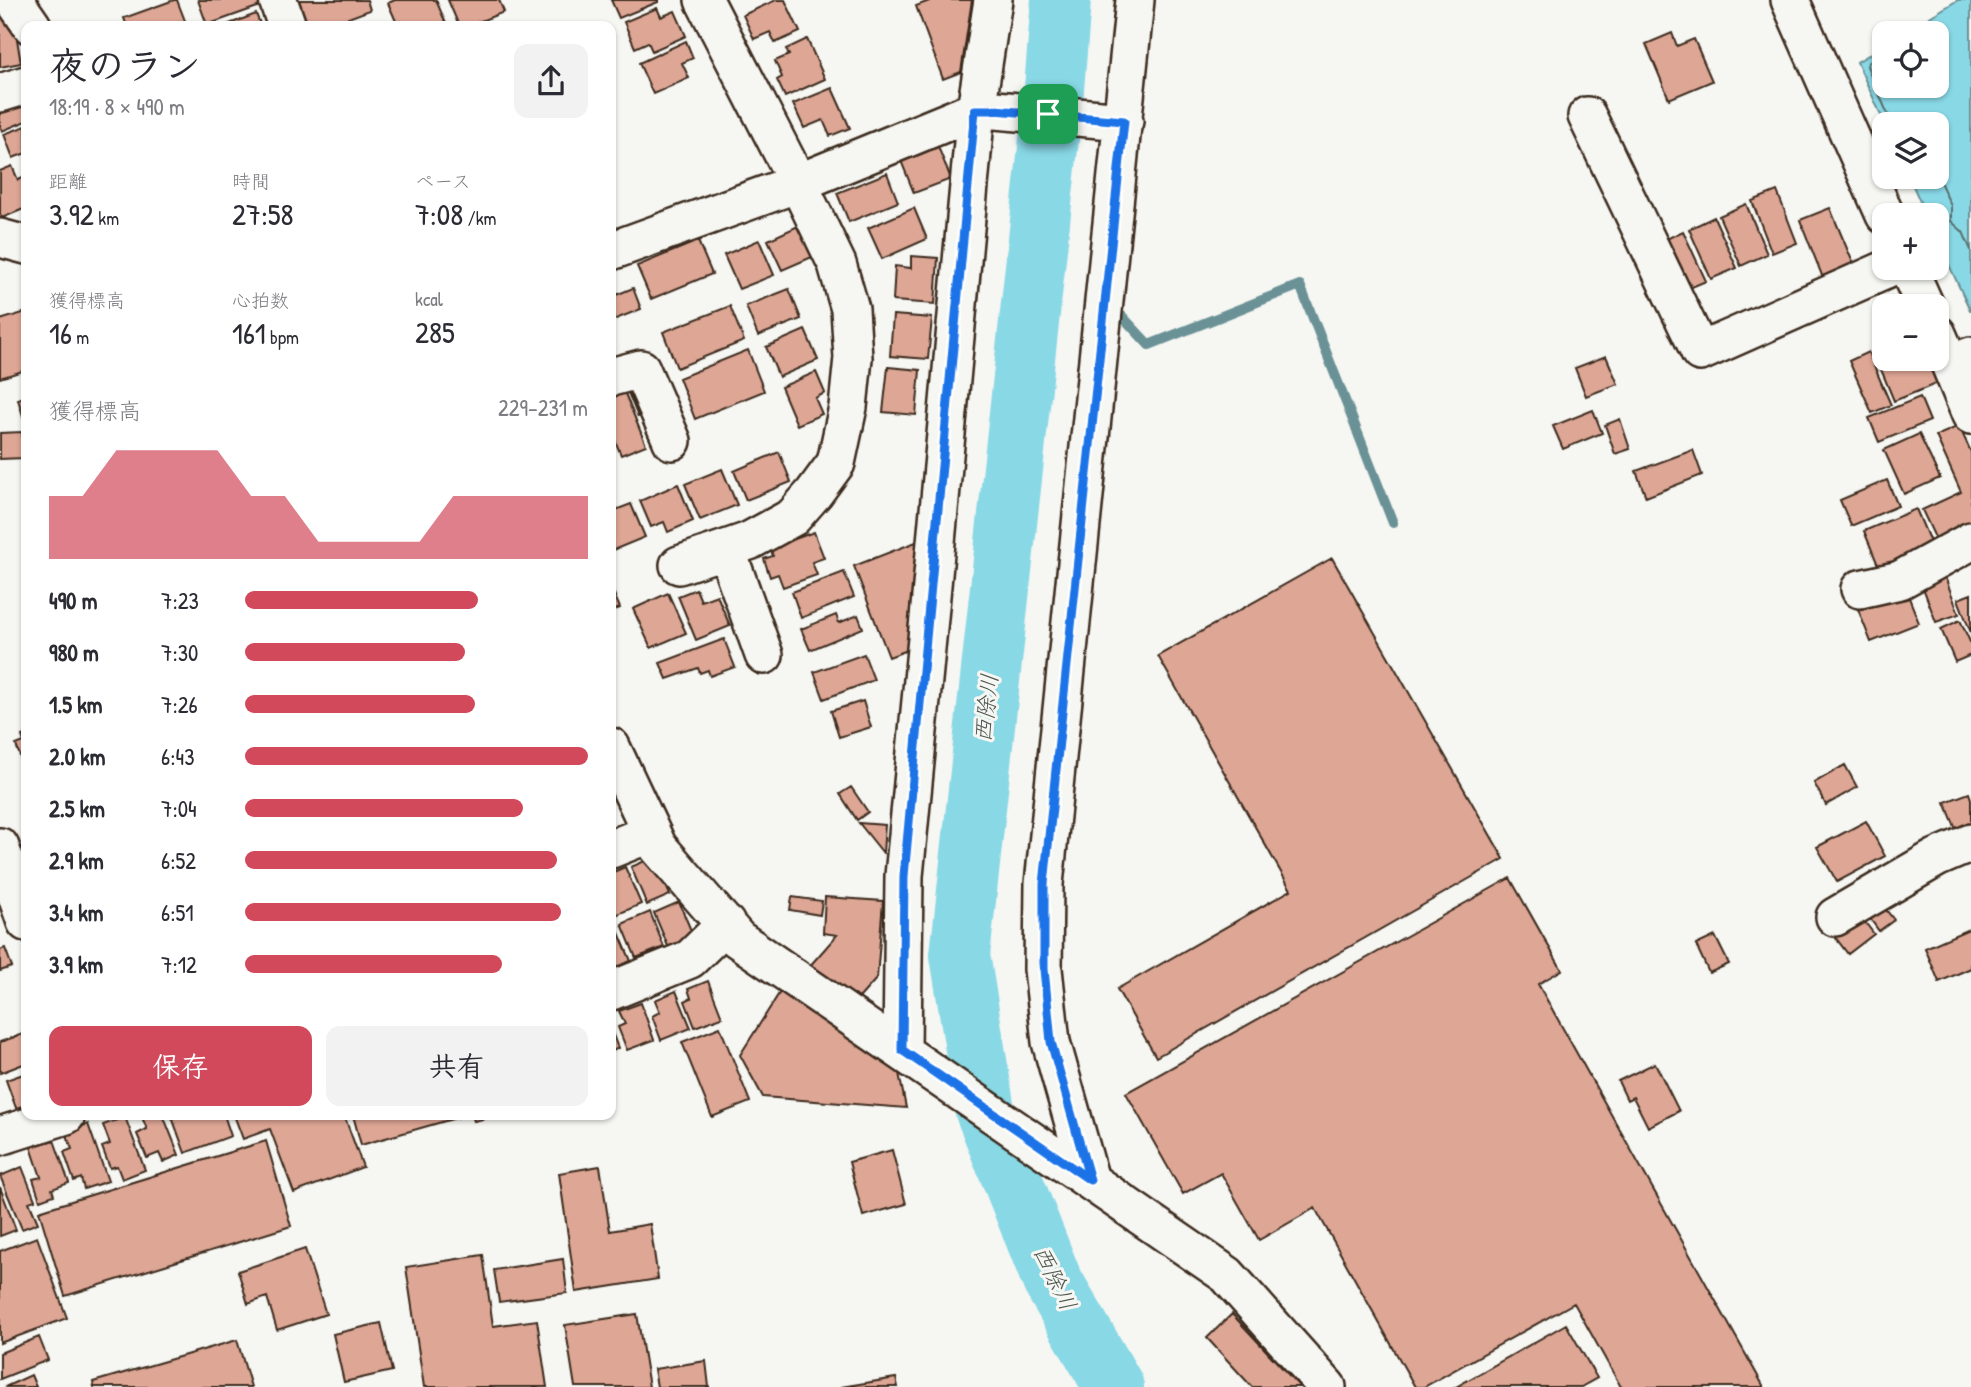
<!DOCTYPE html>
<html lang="ja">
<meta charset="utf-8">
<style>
body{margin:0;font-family:"Patrick Hand","Klee One",sans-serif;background:#f2f2f3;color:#2b2b33;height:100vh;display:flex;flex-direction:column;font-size:26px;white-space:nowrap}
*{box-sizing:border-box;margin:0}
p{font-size:23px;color:#7c7c81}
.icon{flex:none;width:38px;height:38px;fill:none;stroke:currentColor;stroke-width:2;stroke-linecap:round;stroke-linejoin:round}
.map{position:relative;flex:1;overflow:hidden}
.sheet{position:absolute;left:21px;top:21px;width:595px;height:1099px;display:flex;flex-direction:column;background:#fff;border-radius:14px;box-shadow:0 2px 5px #0004}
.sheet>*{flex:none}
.tools{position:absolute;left:1872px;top:21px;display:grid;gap:14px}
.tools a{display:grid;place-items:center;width:77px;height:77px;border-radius:14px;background:#fff;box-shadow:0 2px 5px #0004;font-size:35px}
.pin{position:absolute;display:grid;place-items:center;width:60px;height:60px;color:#fff;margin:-30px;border-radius:14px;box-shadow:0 4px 10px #0006}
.round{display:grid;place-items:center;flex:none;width:74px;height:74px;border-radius:14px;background:#f2f2f3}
.head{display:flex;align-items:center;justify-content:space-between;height:119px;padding:0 28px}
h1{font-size:38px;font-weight:600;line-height:52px}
.metrics{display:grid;grid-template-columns:repeat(3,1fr);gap:10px;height:119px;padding:7px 28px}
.metrics div{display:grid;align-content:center}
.metrics b{font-size:30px;font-weight:600}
.metrics small{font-size:19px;font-weight:400}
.metrics p{font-size:19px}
.chart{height:196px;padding:14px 28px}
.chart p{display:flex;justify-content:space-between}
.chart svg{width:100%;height:126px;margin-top:7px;fill:#d1495b;opacity:.7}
.button{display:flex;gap:14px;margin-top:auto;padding:14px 28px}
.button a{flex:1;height:80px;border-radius:14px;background:#d1495b;color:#fff;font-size:28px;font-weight:600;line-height:80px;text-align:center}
.button a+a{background:#f2f2f3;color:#2b2b33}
ul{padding:0 28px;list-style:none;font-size:23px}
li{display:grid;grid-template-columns:112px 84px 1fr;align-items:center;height:52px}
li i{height:18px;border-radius:9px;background:#d1495b}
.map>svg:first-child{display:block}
.water{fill:#89d8e6;stroke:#6a9296;stroke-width:2}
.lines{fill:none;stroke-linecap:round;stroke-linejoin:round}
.shore{stroke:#5a706e;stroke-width:2}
.stream{stroke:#6a9296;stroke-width:10}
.river{stroke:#89d8e6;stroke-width:60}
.building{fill:#dda695;stroke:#3b2a1e;stroke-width:2}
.minor-casing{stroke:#3b2a1e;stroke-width:42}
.minor{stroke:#f6f6f2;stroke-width:37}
.route-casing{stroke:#fff;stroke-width:14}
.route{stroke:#1a73e8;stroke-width:9}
.labels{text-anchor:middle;stroke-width:6;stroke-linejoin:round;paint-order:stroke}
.water-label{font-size:23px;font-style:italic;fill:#4e5650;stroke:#f6f6f2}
</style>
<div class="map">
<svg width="1971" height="1387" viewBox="0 0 1971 1387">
<rect width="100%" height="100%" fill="#f6f6f2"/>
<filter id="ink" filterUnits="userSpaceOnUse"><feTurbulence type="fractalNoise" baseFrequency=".0143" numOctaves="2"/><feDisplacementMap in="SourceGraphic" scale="14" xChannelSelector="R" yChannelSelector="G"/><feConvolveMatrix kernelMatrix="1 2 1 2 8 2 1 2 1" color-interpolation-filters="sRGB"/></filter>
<g filter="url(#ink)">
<path class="water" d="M1958,0H1971V310H1970L1937,239V215H1926L1909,177H1937V124H1885L1857,62L1885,45V86H1937V33H1903Z"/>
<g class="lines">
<path class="shore" d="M1885,53L1868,63L1867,66L1892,124
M1937,175L1951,206V221L1963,232L1971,250"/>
<path class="stream" d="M1122,316L1149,345L1300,285L1393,523"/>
<path class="river" d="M1061,0L1053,102L960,955L985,1111L1052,1280L1114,1387"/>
</g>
<path class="building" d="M174,0H177L187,26H127L124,18Z
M198,0H262L263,5L207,25Z
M298,0H367L370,10L327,26H308Z
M395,0H436L447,26H398L388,3Z
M448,0H499L504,12L468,26H459Z
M611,0H658V2L619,18Z
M776,0H785L800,32L775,43L770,32L754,39L743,15Z
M932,0H972L961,72L943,79L916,6Z
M657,8L661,17L675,11L686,36L652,51L648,42L635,48L624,22Z
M12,9L21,63L0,67V11Z
M256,14L261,26H224Z
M1672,33L1677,46L1694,39L1712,81L1669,99L1646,44Z
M807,39L825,79L785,97L777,80L782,77L775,61L789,55L786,49Z
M686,41L693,58L682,63L689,78L653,94L639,63Z
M832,88L850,128L830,136L823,120L804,128L793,104Z
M0,104H26V121L2,131L0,125Z
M26,126V153L13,158L4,134Z
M937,144L951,179L914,193L900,158Z
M12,166L18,180L25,177L26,179V208L2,218L0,214V171Z
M887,173L898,202L849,222L837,193Z
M1777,191L1797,243L1772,253L1752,201Z
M1746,204L1767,254L1741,266L1719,216Z
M914,208L927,239L882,259L868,228Z
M1830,208L1856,270L1825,283L1800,220Z
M1714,217L1737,268L1711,279L1689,229Z
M798,226L812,257L782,270L768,240Z
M1683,231L1706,281L1680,292L1658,243Z
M759,240L774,275L739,289L724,255Z
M698,241L712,274L651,299L637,266Z
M911,256L938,258L935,304L893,301L895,266L911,268Z
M633,288L641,309L611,321V297Z
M789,289L801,319L758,336L746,306Z
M730,306L744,341L677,368L663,332Z
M26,312V370L0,378V320Z
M893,315L932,318L928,359L890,356Z
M805,330L818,360L779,377L766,347Z
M748,350L764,391L695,419L679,378Z
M1868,352L1891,405L1872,413L1849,361Z
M1606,356L1618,384L1586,396L1575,368Z
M1900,359H1931L1941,382L1894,401L1880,367Z
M888,367L920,370L916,415L883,412Z
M816,372L825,393L815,398L822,414L797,425L781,387Z
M638,385L649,413L638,417L627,390Z
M624,391L646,445L621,455L611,431V397Z
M26,396V426L18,399Z
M1920,397L1930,421L1879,442L1869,418Z
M1593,410L1602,433L1563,449L1553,426Z
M1620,419L1630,449L1615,454L1605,425Z
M1959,426L1971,452V528L1938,544L1922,510L1961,492L1936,436Z
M22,432L24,458L0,459V433Z
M1919,434L1940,478L1904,494L1884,450Z
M1693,450L1702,475L1646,497L1636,471Z
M779,452L791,482L746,500L734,471Z
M722,469L737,505L700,520L685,484Z
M1887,480L1898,506L1851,526L1840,500Z
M678,484L693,521L668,532L664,522L651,527L640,501Z
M631,504L645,537L611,551V507L613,511Z
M1916,509L1933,549L1880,570L1864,531Z
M814,532L824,558L812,562L817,575L783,587L778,574L770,577L764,559L773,556L770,548Z
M921,540L913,648L889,657L854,566Z
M1332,558L1504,859L1156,1057L1117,989L1291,890L1158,656Z
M1942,569L1959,614L1936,622L1919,577Z
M844,572L854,597L801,618L792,592Z
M611,587L620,608L611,612Z
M696,589L701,601L717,595L730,626L696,640L678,596Z
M1906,590L1919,623L1871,642L1858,609Z
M668,593L686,633L651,648L633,609Z
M1971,594V633L1958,599Z
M836,615L839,623L858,615L863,628L810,650L801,629Z
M1960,620L1971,644V655L1955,662L1941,629Z
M724,639L735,667L710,676L708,670L700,673L698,668L667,679L660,663Z
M864,654L874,680L824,699L814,672Z
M863,701L871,727L839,737L831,711Z
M26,734V773L16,745L24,742L22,736Z
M1845,765L1857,787L1826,805L1814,783Z
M851,787L868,812L857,820L840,794Z
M1969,793L1971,799V826L1957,832L1945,802Z
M1866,821L1885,856L1837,882L1817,847Z
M859,823L885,825L883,853Z
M654,857L670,895L647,905L631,867Z
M625,867L641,904L616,915L611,902V890L613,889L611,883V873Z
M1510,878L1562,970L1538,984L1764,1387H1621L1574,1303L1424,1387H1415L1315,1208L1259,1240L1221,1173L1183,1194L1126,1093Z
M792,897L822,901L820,915L790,910Z
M825,897L883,901L877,978L852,1006L808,968L837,935L823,933Z
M679,902L695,940L670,951L654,913Z
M1880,902L1894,920L1879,931L1866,913Z
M650,912L664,947L636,958L622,924Z
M1858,913L1874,934L1848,954L1832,933Z
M616,926L631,961L611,969V928Z
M1971,928V968L1939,982L1925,948Z
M1715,936L1729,964L1709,973L1696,945Z
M5,948L12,967L0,971V950Z
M708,981L722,1017L695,1027L685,1001L691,998L688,989Z
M676,991L691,1028L661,1040L652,1016L660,1012L655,1000Z
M780,992L898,1068L906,1108L763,1097L740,1055Z
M641,1003L654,1040L627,1050L618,1027L625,1024L619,1011Z
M720,1027L750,1102L712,1117L682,1042Z
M611,1030L618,1048L611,1052Z
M26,1033V1063L0,1073V1042Z
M1655,1063L1679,1111L1648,1127L1633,1097L1627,1100L1618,1081Z
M26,1073V1105L16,1108L6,1080Z
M141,1115H163L179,1155L163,1162L159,1153L147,1158L137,1134L147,1129Z
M178,1115H224L231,1136L185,1153L172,1117Z
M234,1115H344L363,1167L294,1193L270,1129L243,1139Z
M353,1115H462L463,1116L361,1145Z
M472,1115H500L474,1121Z
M125,1117L145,1170L122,1179L117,1166L110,1168L102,1147L110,1144L103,1125Z
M88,1124L108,1181L84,1189L81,1178L74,1181L64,1152L72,1149L66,1132Z
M54,1140L69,1183L52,1189L54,1195L40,1200L33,1179L41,1177L31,1147Z
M266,1141L291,1226L65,1296L39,1211Z
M892,1150L906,1204L863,1216L849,1162Z
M600,1166L610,1231L650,1224L658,1279L576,1292L559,1173Z
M22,1167L35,1200L29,1202L38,1223L22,1229L0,1176Z
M0,1187L16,1230L0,1236Z
M37,1237L67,1318L0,1343V1251Z
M305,1249L326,1314L277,1330L267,1297L248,1304L238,1271Z
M483,1255L493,1326L537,1320L547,1387H424L406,1267Z
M563,1259L567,1293L499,1302L494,1270Z
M637,1314L649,1387H575L565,1325Z
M1232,1314L1300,1387H1252L1207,1338Z
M381,1323L392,1371L344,1382L333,1334Z
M1566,1324L1597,1378L1581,1387H1456Z
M39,1337L48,1360L0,1379V1353Z
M237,1340L251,1387H94L93,1382Z
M706,1361L709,1387H657L654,1369Z
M31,1375L36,1387H5Z
M896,1378L898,1387H841Z"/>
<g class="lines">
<defs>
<path id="minor" d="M14,0L32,26
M278,0L287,26
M1790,0L1885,215
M0,93L26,85
M1587,116L1700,352L1890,268
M0,238L26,245
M611,251L798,183L976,110H995L1124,121
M1908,268L1925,306
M1937,334L1950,364
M1971,356L1950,364L1971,415
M611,377L641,369L672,441
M726,549L764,655
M679,565L749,541L793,517L814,493L836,463L848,407L853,358L850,309L837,264L798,183L704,0
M1860,589L1900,580L1971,541
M611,747L658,847L738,939L1227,1275L1327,1387
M0,847L26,922
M611,849L651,833
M1835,917L1936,858L1971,843
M611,991L690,959L726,924
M902,1050L904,876L929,618L976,110L993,0
M0,1136L66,1115
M1090,1180L1051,1042L1043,969L1044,884L1135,0"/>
</defs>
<use href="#minor" class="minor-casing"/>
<use href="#minor" class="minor"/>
</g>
</g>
<g class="lines" filter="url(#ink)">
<defs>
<path id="route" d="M975,110H995L1124,121L1044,884V969L1051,1042L1090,1180L902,1050L904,876Z"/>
</defs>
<use href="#route" class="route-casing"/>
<use href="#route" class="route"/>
</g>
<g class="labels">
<g class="water-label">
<text transform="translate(986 708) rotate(-84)" y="8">西除川</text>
<text transform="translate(1055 1278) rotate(64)" y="8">西除川</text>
</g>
</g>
</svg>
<div class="tools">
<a><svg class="icon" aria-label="locate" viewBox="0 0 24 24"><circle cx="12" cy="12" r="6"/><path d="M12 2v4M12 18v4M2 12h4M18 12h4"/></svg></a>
<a><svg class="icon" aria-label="layers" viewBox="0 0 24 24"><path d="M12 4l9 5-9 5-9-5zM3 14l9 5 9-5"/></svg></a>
<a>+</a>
<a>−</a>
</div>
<div class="pin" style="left:1048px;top:114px;background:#1e9e55"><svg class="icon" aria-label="arrive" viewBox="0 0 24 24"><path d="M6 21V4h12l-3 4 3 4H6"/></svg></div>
<section class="sheet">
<div class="head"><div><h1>夜のラン</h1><p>18:19 · 8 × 490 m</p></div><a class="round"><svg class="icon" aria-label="share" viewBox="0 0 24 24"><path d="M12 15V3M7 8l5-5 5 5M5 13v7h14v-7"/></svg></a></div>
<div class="metrics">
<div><p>距離</p><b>3.92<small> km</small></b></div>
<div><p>時間</p><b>27:58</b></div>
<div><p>ペース</p><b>7:08<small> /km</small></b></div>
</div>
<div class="metrics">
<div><p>獲得標高</p><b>16<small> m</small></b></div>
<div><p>心拍数</p><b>161<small> bpm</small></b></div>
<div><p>kcal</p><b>285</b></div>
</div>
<div class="chart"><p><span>獲得標高</span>229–231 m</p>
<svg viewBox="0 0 160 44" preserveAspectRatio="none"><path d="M0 44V22L10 22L20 6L30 6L40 6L50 6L60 22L70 22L80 38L90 38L100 38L110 38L120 22L130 22L140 22L150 22L160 22V44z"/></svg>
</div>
<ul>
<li><b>490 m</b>7:23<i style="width:68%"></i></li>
<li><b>980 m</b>7:30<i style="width:64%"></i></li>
<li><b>1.5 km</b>7:26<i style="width:67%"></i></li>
<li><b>2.0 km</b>6:43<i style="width:100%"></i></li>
<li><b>2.5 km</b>7:04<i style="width:81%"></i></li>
<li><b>2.9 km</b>6:52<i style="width:91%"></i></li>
<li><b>3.4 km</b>6:51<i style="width:92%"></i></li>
<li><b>3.9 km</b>7:12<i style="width:75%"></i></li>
</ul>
<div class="button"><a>保存</a><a>共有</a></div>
</section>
</div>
